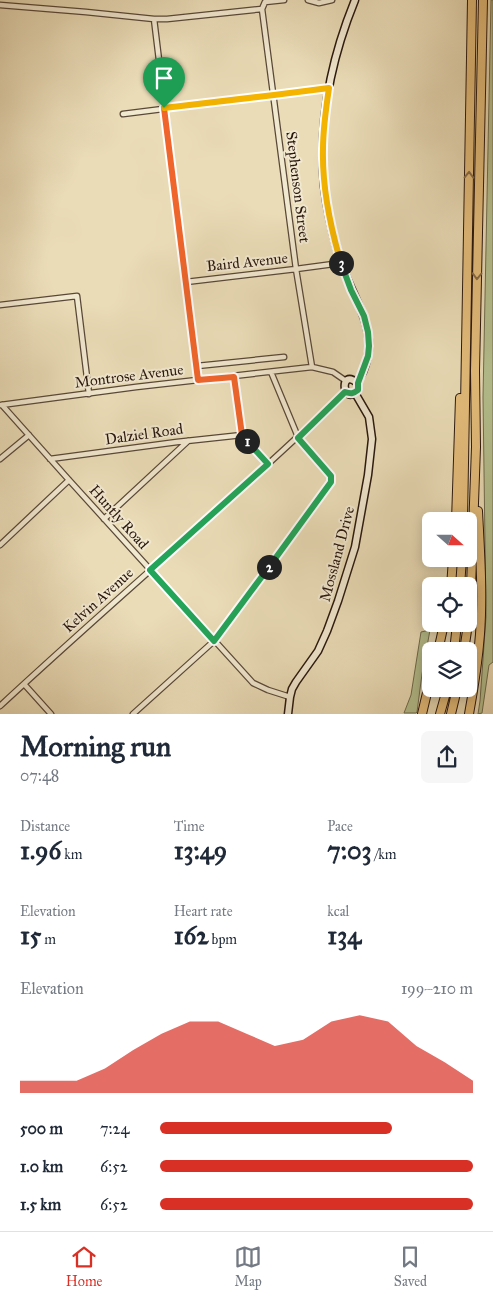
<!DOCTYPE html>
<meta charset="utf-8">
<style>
body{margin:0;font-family:"IM FELL Great Primer",serif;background:#f6f6f7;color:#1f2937;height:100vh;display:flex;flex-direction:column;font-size:19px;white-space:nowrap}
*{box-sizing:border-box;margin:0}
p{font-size:16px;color:#747a83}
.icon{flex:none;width:28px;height:28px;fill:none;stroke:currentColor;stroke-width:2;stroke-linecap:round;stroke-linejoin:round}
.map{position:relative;height:714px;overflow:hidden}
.drawer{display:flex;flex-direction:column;background:#fff;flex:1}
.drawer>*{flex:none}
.needle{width:32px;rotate:111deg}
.buttons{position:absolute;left:422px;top:512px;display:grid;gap:10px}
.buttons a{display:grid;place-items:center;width:55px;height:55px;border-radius:8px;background:#fff;box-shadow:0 2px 12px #0003;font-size:25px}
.pin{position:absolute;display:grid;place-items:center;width:42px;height:42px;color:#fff;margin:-51px -21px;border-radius:50% 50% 50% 0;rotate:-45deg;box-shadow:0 0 5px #0007}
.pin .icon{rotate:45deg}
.km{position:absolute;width:25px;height:25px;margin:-12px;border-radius:50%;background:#222;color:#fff;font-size:14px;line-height:25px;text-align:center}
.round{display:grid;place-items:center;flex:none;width:52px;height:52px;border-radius:8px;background:#f6f6f7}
.overview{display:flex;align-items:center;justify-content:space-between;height:85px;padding:0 20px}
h1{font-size:28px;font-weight:700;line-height:38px}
.figures{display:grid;grid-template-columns:repeat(3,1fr);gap:8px;height:85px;padding:5px 20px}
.figures div{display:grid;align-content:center}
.figures b{font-size:25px;font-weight:700}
.figures small{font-size:14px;font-weight:400}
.figures p{font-size:14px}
.chart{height:140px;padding:10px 20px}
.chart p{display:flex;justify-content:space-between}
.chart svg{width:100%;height:90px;margin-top:5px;fill:#d93025;opacity:.7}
ul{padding:0 20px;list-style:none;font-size:16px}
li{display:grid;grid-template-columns:80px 60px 1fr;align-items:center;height:38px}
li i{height:12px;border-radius:6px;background:#d93025}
.tabs{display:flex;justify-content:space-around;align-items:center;height:70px;border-top:1px solid #e0e1e3;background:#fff;font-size:14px;color:#747a83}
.tabs a{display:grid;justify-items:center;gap:2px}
.tabs .on{color:#d93025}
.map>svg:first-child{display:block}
.green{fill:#b5c08f;stroke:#6f6c4e}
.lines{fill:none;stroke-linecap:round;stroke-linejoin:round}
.street-casing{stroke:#594838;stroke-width:7}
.secondary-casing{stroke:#29170e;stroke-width:9}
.highway-casing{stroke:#29170e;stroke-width:10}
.street{stroke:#f1e8d0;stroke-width:4.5}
.secondary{stroke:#f1e8d0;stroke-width:6}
.highway{stroke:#e5be7c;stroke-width:8}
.oneway{stroke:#876a45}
.split-1-casing{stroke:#fff;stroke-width:10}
.split-2-casing{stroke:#fff;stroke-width:10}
.split-3-casing{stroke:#fff;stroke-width:10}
.split-4-casing{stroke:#fff;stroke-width:10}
.split-1{stroke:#f0652b;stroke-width:6}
.split-2{stroke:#22a559;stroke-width:6}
.split-3{stroke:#22a559;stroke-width:6}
.split-4{stroke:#f5b400;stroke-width:6}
.labels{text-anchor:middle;stroke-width:4;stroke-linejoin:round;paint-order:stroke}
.street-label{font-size:15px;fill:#29170e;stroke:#f1e8d0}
</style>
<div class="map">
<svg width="493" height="714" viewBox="0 0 493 714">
<rect width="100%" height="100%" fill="#eadcb7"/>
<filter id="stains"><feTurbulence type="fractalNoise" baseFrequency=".004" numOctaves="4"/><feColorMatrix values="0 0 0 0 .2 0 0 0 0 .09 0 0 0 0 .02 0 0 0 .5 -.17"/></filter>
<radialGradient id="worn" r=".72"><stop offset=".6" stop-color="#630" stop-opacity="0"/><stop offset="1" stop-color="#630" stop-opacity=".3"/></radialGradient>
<path class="green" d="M491,0H493V662L489,665L482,713L478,714L480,701L486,617L483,397Z
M430,630L422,674L417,712L416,713H404L411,695L421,632Z"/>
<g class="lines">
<defs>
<path id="street" d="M284,0L265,2L262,9L296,269L312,367
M308,0L319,3L332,0
M0,5L86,12L154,19H167L262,9
M154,19L198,380
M123,114L329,88
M186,282L296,269L341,263
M0,305L77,296L89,394
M197,366L284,357
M234,377L242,435L268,464
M1,405L136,387L312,367L333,372L346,381
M2,405L69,480L253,683L268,690L290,697
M0,459L29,435
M50,459L177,442L242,435
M104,519L188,441
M0,545L69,480
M24,684L51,714
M0,706C114,600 233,500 345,392
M133,714L214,641L331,482V476L298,437L271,372"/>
<path id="secondary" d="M355,0C331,59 318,122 324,186C327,211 333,236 340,260C349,289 369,316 369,346C369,355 366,364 363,372C361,375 359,379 358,382C357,385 358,387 358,390C342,408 339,367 357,383
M288,714L290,697L292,689L296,682L318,651L327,631L338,601L355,547L368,475L372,439L369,417L355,393"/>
<path id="highway" d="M456,521L460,398
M463,521L472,0
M451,586L453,559
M460,586L462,559
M469,614L471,587L476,447L475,371L483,0
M438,651L444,624
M454,651L457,624
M464,651L468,624
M422,714L431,676
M440,714L447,689
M451,714L457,689
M469,714C474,687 478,661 480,634C483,593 480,552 478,511"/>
</defs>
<use href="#street" class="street-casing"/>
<use href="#secondary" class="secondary-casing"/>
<use href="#highway" class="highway-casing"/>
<use href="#street" class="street"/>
<use href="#secondary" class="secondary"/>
<use href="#highway" class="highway"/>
</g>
<defs><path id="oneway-chevron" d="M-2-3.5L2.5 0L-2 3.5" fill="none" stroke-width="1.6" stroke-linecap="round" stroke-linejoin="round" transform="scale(1.25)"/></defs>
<g class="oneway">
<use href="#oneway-chevron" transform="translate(469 175) rotate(-89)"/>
<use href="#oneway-chevron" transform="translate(477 276) rotate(91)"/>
</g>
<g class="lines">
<defs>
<path id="split-1" d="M164,108L198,380L234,377L242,435L247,441"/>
<path id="split-2" d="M247,441L268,464L150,570L214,641L269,567"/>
<path id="split-3" d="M269,567L331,482V476L298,438L345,392C351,394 353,394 358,390V383L368,356L369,346L368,332L364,316L351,290L341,263"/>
<path id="split-4" d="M164,108L274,95L329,88C326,108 323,129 323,149C322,188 330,226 341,263"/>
</defs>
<use href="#split-1" class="split-1-casing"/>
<use href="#split-2" class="split-2-casing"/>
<use href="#split-3" class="split-3-casing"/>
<use href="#split-4" class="split-4-casing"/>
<use href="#split-1" class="split-1"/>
<use href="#split-2" class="split-2"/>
<use href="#split-3" class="split-3"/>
<use href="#split-4" class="split-4"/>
</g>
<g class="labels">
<g class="street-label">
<text transform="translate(298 187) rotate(83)" y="5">Stephenson Street</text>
<text transform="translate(247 262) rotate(-6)" y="5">Baird Avenue</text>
<text transform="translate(129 376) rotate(-7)" y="5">Montrose Avenue</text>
<text transform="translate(144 434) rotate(-8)" y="5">Dalziel Road</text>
<text transform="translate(119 517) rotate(48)" y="5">Huntly Road</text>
<text transform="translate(337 554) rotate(-75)" y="5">Mossland Drive</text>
<text transform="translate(98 600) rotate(-42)" y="5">Kelvin Avenue</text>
</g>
</g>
<rect width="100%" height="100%" filter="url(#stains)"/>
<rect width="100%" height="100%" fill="url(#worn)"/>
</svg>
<div class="buttons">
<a><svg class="needle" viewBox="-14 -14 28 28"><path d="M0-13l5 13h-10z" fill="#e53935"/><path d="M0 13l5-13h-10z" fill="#747a83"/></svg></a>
<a><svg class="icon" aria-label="locate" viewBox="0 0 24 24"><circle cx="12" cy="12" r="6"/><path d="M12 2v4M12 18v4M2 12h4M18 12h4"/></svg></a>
<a><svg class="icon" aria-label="layers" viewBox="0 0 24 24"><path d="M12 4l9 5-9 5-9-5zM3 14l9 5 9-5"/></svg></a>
</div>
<div class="pin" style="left:164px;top:108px;background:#1e9e55"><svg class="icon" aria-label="arrive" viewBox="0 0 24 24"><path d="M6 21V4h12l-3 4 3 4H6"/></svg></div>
<b class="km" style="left:247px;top:441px">1</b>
<b class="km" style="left:269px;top:567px">2</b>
<b class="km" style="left:341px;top:263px">3</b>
</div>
<section class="drawer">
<div class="overview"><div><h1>Morning run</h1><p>07:48</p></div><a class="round"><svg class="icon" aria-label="share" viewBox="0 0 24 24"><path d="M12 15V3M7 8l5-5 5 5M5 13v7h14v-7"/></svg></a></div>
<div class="figures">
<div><p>Distance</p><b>1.96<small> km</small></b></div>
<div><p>Time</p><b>13:49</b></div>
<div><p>Pace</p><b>7:03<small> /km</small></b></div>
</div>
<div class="figures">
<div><p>Elevation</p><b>15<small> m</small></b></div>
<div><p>Heart rate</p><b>162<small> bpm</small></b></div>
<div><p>kcal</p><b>134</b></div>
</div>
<div class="chart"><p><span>Elevation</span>199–210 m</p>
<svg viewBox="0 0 160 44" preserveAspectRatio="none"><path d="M0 44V38L10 38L20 38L30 32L40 23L50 15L60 9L70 9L80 15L90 21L100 18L110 9L120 6L130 9L140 21L150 29L160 38V44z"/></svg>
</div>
<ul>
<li><b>500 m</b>7:24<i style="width:74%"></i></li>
<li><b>1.0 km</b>6:52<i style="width:100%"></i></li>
<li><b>1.5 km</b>6:52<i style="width:100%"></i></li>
</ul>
</section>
<nav class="tabs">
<a class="on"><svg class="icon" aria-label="home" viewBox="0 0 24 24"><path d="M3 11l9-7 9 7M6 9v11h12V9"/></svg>Home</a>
<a><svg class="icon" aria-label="map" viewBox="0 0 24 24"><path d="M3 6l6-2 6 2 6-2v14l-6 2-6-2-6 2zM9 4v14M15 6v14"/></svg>Map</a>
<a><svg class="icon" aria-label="saved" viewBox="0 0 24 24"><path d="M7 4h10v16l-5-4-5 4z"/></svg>Saved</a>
</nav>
